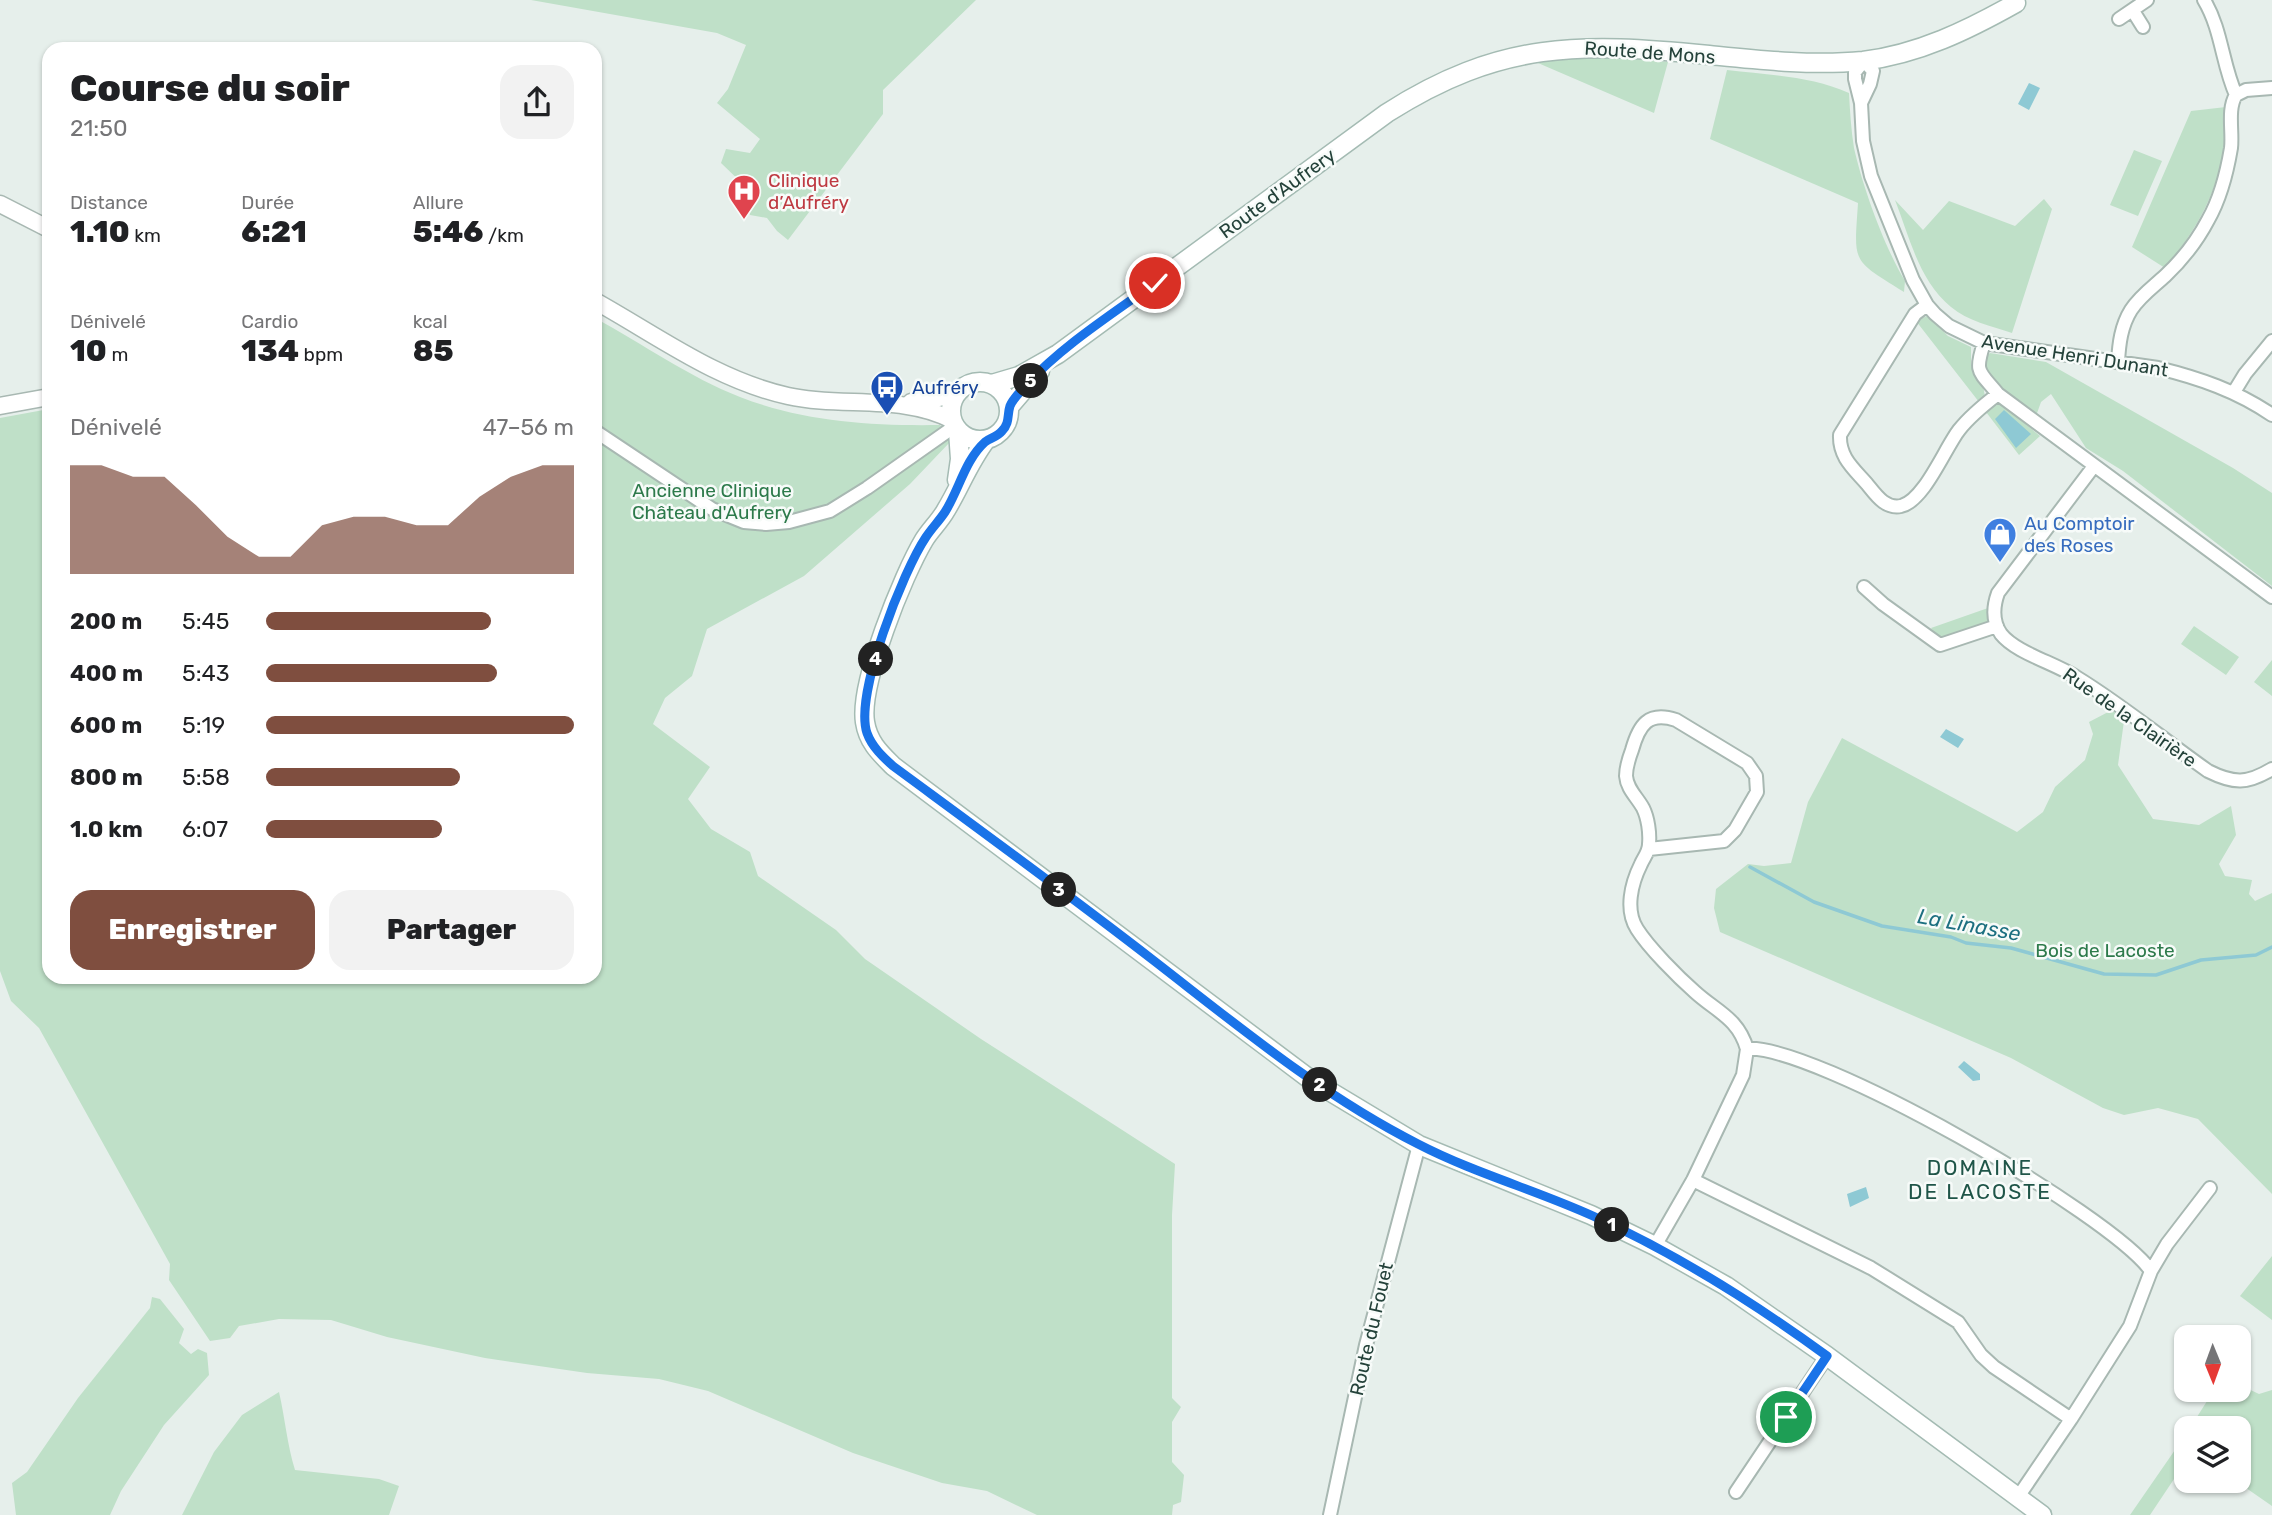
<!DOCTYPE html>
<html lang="fr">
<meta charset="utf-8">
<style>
body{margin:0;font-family:Rubik,sans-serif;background:#f2f2f2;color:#202124;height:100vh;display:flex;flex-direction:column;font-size:26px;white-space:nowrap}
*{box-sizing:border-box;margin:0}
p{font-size:23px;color:#757577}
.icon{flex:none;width:38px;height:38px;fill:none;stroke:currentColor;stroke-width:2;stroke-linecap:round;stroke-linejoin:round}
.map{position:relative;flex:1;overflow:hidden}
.sheet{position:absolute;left:42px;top:42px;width:560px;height:942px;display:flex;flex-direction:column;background:#fff;border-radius:21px;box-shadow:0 2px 5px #0004}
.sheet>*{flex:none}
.needle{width:46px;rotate:179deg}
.buttons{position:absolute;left:2174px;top:1325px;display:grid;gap:14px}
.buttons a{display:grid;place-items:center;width:77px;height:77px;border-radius:14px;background:#fff;box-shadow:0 2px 5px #0004;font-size:35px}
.pin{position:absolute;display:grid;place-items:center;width:60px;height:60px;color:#fff;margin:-30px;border:4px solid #fff;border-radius:50%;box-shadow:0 2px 7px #0007}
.km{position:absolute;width:35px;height:35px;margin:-18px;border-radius:50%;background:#222;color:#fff;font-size:19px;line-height:35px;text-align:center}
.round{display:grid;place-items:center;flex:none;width:74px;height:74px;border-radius:21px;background:#f2f2f2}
.headline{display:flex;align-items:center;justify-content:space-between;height:119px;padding:0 28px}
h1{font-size:38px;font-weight:800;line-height:52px}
.metrics{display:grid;grid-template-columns:repeat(3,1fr);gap:10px;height:119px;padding:7px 28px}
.metrics div{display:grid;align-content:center}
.metrics b{font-size:30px;font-weight:800}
.metrics small{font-size:19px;font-weight:400}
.metrics p{font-size:19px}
.chart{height:196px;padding:14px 28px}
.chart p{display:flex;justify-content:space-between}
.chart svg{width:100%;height:126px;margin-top:7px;fill:#7f4e3f;opacity:.7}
.button{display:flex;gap:14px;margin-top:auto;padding:14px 28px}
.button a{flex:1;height:80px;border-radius:21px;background:#7f4e3f;color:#fff;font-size:28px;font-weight:800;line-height:80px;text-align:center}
.button a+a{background:#f2f2f2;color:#202124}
ul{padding:0 28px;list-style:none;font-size:23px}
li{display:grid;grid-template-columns:112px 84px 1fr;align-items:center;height:52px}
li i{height:18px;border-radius:9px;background:#7f4e3f}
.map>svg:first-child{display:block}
.green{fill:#bfe0c8}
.water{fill:#8ec9d4}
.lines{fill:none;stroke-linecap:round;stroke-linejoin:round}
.stream{stroke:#8ec9d4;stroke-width:3.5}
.minor-casing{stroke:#a8b8b2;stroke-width:16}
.tertiary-casing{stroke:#a8b8b2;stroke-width:19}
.secondary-casing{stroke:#a4bbb3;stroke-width:21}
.minor{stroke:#fff;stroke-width:12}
.tertiary{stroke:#fff;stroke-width:16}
.secondary{stroke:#fff;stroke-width:18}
.route-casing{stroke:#fff;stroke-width:14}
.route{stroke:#1a73e8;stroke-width:9}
.labels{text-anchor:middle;stroke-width:5;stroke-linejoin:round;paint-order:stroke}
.street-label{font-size:19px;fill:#24423a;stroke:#f7fbf9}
.health-label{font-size:19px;fill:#be3a42;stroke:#f7fbf9;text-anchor:start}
.transit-label{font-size:19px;fill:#164399;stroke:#f7fbf9;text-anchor:start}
.park-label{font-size:19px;fill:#2d7a4b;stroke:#f7fbf9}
.shop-label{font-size:19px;fill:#366cbe;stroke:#f7fbf9;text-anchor:start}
.water-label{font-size:21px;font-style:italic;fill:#1c6f80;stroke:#f7fbf9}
.neighbourhood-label{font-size:21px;letter-spacing:2px;fill:#1f5548;stroke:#f7fbf9}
</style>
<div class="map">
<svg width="2272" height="1515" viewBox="0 0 2272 1515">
<rect width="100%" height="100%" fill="#e6efeb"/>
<path class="green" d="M531,0H976L883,90V114L788,240L777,231L767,218L750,215L745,204L749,190L721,163L726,149L750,153L760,139L717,103L728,89L746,45L717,33Z
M1606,55L1668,62L1654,113L1538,63L1564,57Z
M1727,70C1769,75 1811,76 1849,93C1850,111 1851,130 1854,148C1863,188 1884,246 1905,281L1904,292C1851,259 1854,264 1858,203L1710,139Z
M2226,107C2228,172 2206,219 2165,268L2132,247L2191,111Z
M2134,150L2162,161L2138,216L2110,205Z
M2044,199L2052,209L2012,333C1992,326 1967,321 1951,307C1919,281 1909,236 1895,200L1923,230L1949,201L2015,226Z
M1927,316L1948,336L1971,347V366L1974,375L1983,385L1985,397L1979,402L1916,321Z
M595,318C643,344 689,377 740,397C804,422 872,426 940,425L951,441L910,484L804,576L707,629L692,676L665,698L653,724L710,767L688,799L711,829L750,852L758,876L836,930L865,959L981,1039L1175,1164L1172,1215V1398L1181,1407L1172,1422V1462L1184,1475L1181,1502L1173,1505L1172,1515H1037L987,1491L942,1483L853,1453L708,1391L659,1379L587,1373L485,1358L387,1337L331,1320L279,1319L239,1326L230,1338L210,1341L169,1280L170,1264L39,1028L11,1001L0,971V418L49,409V976H595Z
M1990,353L2046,362L2233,468L2272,493V586L2123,471L2086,448L2051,394L2041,402L2036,416L2000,387L1985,370V358Z
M2001,404L2040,436L2019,455L1986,412L1993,406Z
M1988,608V625L1941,642L1931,628Z
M2194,626L2239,657L2226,675L2181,644Z
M2272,660V696L2254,682Z
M2112,710L2124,721L2118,765L2153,819L2199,825L2231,806L2236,835L2219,864L2225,876L2252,880L2249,894L2255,901L2272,893V1194L2198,1119L2158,1108L2124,1115L2103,1108L2011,1058L1720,932L1714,908L1716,889L1748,864L1764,866L1791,863L1808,802L1842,738L2017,832L2043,812L2055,787L2085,760L2093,734L2089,722Z
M2272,1256V1320L2240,1296Z
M152,1297L160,1299L184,1329L179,1343L191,1354L198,1349L207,1353L209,1375L164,1425L121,1491L110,1515H16L12,1483L27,1472L78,1398L150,1308Z
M2238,1384L2259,1394L2272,1390V1506L2236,1481L2238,1480V1428H2190L2214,1390H2238Z
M279,1392C285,1418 287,1444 295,1470L379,1479L399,1486L389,1515H182L214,1452L242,1415Z
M2186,1434V1461L2150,1515H2130Z"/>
<path class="water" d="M2029,83L2040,88L2029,110L2018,104Z
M2004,410L2031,434L2016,448L1995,419Z
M1946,729L1964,739L1958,748L1940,737Z
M1964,1061L1980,1074V1080L1973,1081L1958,1067Z
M1866,1187L1869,1198L1850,1207L1847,1194Z"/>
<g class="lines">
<path class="stream" d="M1750,867L1814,902L1882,926L1951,937L1966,943L2011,948L2104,974L2156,975L2201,960L2256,955L2272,947"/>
<defs>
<path id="minor" d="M2133,11L2143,27
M2119,19L2147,0
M2236,95L2246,90L2272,88
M1861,103L1870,84L1873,71L1864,61L1855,72V79L1861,103L1863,141L1871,176L1913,280L1927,305L1935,314L1949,326L1984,343L2158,368C2199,378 2237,391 2272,415
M1927,305L1915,314L1840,435C1839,457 1853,468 1867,484C1876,495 1885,509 1901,506C1924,501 1945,448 1959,430C1970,416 1985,404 1998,394
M1984,343C1974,373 1979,371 1998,394L2272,597
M2118,362C2119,344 2121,326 2131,310C2140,296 2153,287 2165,276C2182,260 2197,241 2208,220C2220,199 2227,172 2231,148C2233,132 2227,109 2236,95C2222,64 2222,30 2204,0
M2234,392L2245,374L2272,341
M595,431L712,509L744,522L766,524L789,522L830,511L867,488L955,426
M2094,466L1998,593C1993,607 1992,621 2001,634C2016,653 2055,663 2076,677C2122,705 2164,740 2208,771C2234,784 2247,784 2272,769
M1864,587L1883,604L1940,645L1997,626
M1649,849L1724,841L1735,830L1757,792L1756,776L1747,763L1676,720C1648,711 1639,725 1632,750C1629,758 1626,767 1626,776C1627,789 1637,797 1643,808C1648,818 1650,833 1649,844C1649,852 1644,857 1641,864C1631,884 1625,910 1637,929C1649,948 1678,977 1695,992C1717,1012 1738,1018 1747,1049C1813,1043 2111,1214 2151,1271
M1693,1180L1871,1268L1958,1322L1981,1355L1994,1367L2071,1419
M1655,1246L1693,1180L1743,1075L1747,1049
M1736,1492L1827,1356
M2018,1497L2071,1419L2130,1326L2151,1271L2167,1244L2210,1188
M1330,1515L1366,1345L1419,1145"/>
<path id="tertiary" d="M0,204L49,229
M595,301C658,336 716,380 788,396C841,408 903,394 952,420
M911,402L936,399L958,392
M0,406L49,397"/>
<path id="secondary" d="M951 411a29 29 0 1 1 58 0a29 29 0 1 1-58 0Z
M992,384L1019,376L1058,354L1387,113C1500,41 1580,42 1709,55C1759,60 1812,66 1863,61C1919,54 1968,30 2016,3
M1010,406L1040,371
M986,440C969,462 960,487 946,510C940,521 930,530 924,540C903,575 859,684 865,722C868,742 880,753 893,766L1311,1080L1419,1145L1591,1215L1655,1246L1726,1286L1827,1356L2042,1515
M957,480L960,459L958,431"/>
</defs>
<use href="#minor" class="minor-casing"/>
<use href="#tertiary" class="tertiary-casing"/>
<use href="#secondary" class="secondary-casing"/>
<use href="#minor" class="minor"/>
<use href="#tertiary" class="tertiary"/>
<use href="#secondary" class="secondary"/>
</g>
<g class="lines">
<defs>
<path id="route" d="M1155,283C1111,315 1063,345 1026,385C1021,391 1012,400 1010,406C1007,415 1010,423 1002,431C997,437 990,438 985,442C965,460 959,490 945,512C939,521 932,528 926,537C903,571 854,695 867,733C872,747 883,757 893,766C980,830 1068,894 1153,960C1237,1025 1321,1095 1418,1144C1474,1173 1536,1190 1593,1216C1677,1254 1753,1302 1827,1356L1786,1417"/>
</defs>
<use href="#route" class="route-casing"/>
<use href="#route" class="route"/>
</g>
<defs>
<symbol id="hospital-pin" viewBox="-11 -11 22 30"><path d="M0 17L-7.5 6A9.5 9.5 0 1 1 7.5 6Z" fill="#e0444e" stroke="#f7fbf9"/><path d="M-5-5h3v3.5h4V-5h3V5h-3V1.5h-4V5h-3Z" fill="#fff"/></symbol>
<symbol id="bus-pin" viewBox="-11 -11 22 30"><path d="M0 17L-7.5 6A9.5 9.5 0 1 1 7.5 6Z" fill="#1a4fb4" stroke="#f7fbf9"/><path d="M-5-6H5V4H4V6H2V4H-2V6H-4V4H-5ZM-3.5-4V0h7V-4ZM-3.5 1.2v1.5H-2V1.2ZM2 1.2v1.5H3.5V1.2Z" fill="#fff"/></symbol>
<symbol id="shop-pin" viewBox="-11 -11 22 30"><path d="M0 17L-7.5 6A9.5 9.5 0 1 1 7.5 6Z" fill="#3f7fe0" stroke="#f7fbf9"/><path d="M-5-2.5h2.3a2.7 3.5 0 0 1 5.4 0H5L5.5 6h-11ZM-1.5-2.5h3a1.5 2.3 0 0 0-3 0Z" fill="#fff"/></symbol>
</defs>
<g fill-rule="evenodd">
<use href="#hospital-pin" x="725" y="172" width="38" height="52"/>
<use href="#bus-pin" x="868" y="368" width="38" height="52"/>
<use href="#shop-pin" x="1981" y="515" width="38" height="52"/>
</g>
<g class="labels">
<g class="street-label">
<text transform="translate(1650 52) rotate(4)" y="7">Route de Mons</text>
<text transform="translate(1277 193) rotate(-36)" y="7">Route d'Aufrery</text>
<text transform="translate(2075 355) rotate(9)" y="7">Avenue Henri Dunant</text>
<text transform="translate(2130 717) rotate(35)" y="7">Rue de la Clairière</text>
<text transform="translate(1371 1329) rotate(-77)" y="7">Route du Fouet</text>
</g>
<g class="health-label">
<text x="768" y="187">Clinique<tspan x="768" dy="22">d’Aufréry</tspan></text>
</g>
<g class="transit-label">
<text x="912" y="394">Aufréry</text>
</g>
<g class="park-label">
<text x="712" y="497">Ancienne Clinique<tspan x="712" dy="22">Château d'Aufrery</tspan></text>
<text x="2105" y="957">Bois de Lacoste</text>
</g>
<g class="shop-label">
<text x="2024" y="530">Au Comptoir<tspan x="2024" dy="22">des Roses</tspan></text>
</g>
<g class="water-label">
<text transform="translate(1969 925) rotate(10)" y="7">La Linasse</text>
</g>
<g class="neighbourhood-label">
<text x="1980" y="1175">DOMAINE<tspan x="1980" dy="24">DE LACOSTE</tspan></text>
</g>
</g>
</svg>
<div class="buttons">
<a><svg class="needle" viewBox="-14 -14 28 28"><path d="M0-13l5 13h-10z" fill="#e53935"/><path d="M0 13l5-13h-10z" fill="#757577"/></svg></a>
<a><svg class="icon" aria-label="layers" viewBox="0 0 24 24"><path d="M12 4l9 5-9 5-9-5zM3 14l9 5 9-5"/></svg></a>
</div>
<div class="pin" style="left:1786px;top:1417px;background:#1e9e55"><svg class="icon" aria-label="arrive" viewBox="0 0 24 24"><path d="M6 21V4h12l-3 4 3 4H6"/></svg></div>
<div class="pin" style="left:1155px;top:283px;background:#d93025"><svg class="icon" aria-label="check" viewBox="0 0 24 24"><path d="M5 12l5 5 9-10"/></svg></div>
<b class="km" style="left:1612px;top:1225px">1</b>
<b class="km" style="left:1320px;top:1085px">2</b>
<b class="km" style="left:1059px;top:890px">3</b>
<b class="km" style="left:876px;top:659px">4</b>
<b class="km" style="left:1031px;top:381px">5</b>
<section class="sheet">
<div class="headline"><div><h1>Course du soir</h1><p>21:50</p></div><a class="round"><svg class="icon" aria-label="share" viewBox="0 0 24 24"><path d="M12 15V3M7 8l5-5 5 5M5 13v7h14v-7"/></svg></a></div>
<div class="metrics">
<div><p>Distance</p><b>1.10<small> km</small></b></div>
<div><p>Durée</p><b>6:21</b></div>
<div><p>Allure</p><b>5:46<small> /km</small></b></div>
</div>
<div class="metrics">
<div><p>Dénivelé</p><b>10<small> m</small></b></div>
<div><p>Cardio</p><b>134<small> bpm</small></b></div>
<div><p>kcal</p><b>85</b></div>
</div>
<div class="chart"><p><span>Dénivelé</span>47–56 m</p>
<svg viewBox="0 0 160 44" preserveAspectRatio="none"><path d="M0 44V6L10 6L20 10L30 10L40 20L50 31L60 38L70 38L80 27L90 24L100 24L110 27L120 27L130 17L140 10L150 6L160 6V44z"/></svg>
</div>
<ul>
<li><b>200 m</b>5:45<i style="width:73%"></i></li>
<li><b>400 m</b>5:43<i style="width:75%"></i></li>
<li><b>600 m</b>5:19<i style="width:100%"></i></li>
<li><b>800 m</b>5:58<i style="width:63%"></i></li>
<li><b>1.0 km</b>6:07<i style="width:57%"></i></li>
</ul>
<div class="button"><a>Enregistrer</a><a>Partager</a></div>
</section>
</div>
